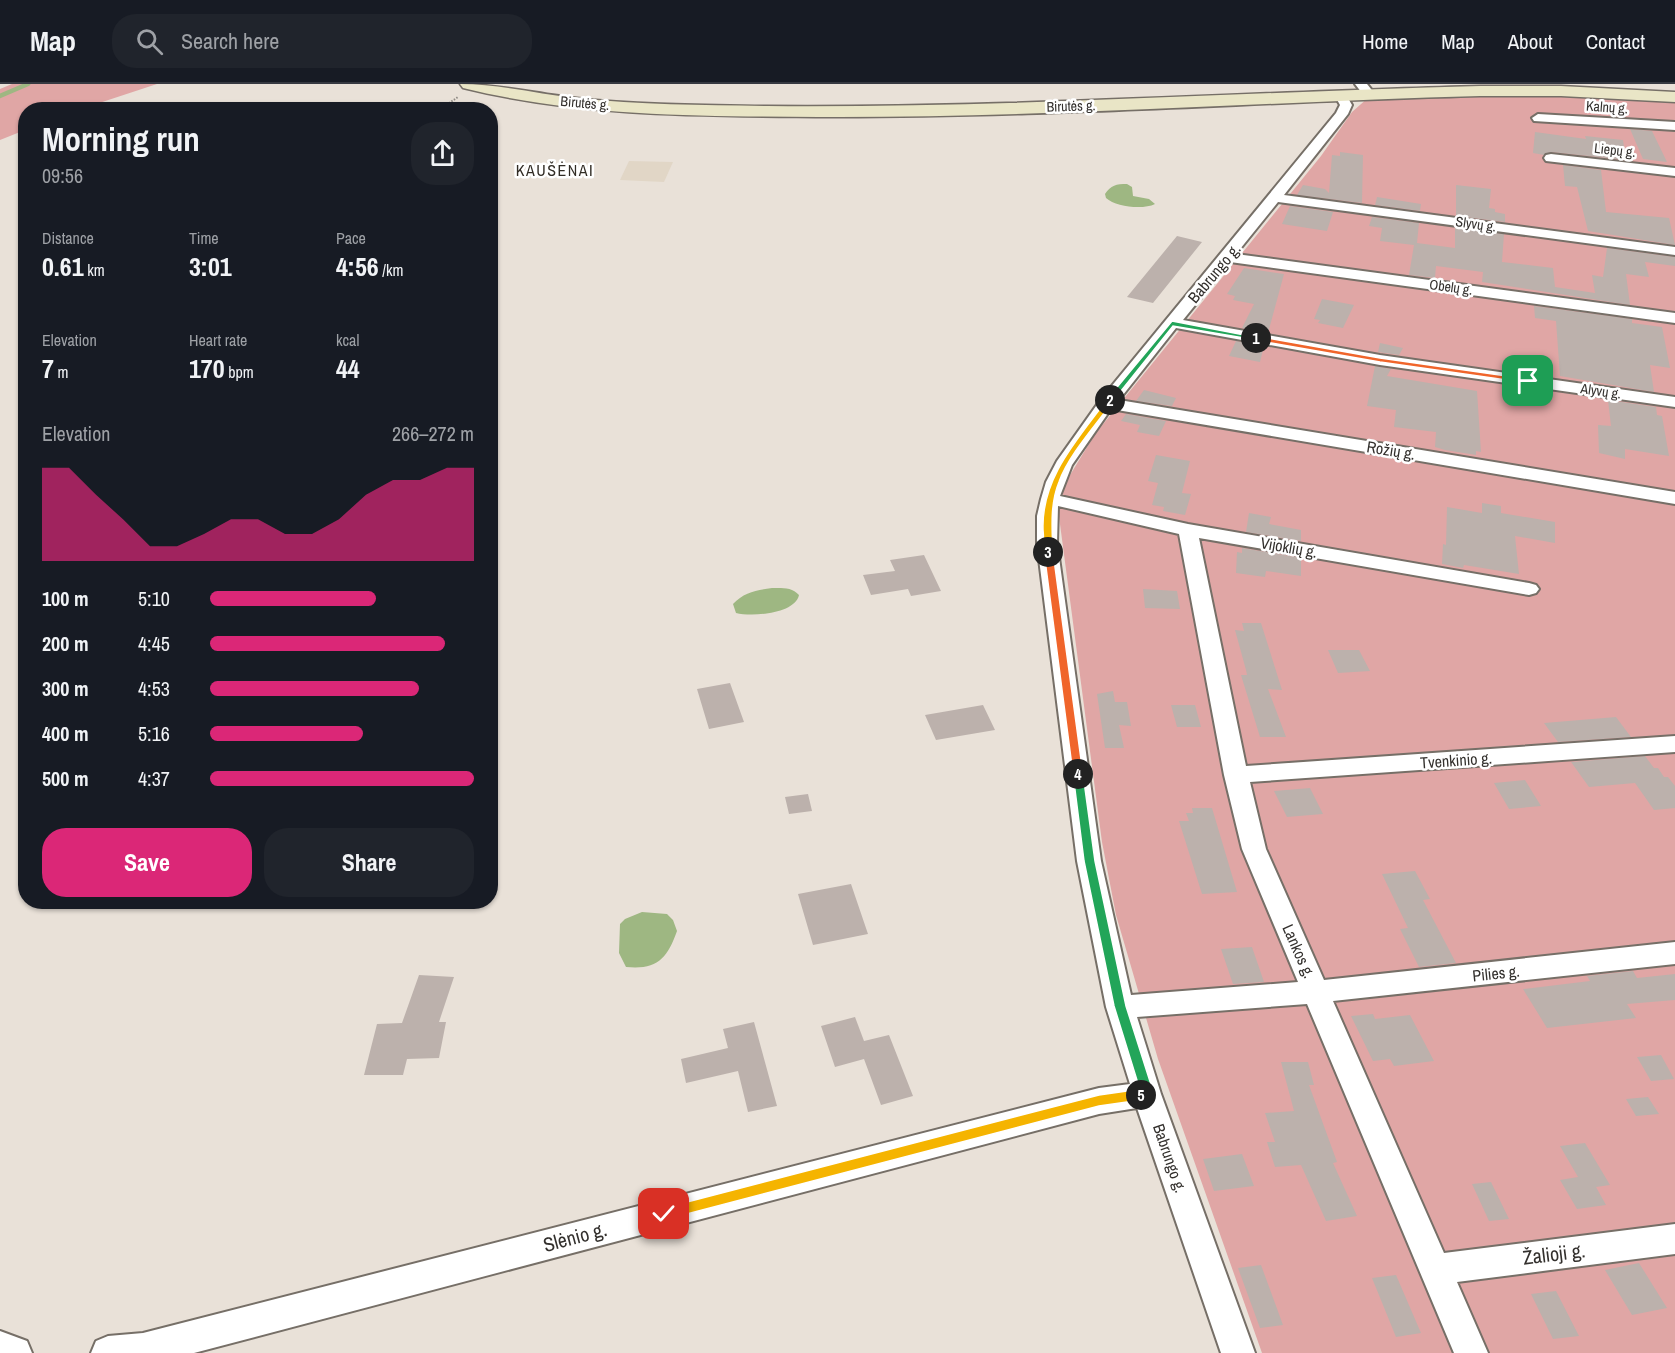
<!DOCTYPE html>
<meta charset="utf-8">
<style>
body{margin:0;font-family:"Archivo Narrow",sans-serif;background:#20242c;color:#f1f3f6;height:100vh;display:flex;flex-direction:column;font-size:22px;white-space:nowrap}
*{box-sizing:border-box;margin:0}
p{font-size:20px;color:#9ea1a6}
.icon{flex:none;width:33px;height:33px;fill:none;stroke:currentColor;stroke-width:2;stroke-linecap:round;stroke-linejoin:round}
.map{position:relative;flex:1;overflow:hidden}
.panel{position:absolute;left:18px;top:18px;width:480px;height:807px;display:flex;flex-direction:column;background:#171b24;border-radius:24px;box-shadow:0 2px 4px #0004}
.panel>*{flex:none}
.pin{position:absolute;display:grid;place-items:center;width:51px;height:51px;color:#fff;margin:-26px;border-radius:12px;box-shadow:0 3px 9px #0006}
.km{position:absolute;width:30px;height:30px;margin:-15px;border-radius:50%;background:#222;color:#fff;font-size:16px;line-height:30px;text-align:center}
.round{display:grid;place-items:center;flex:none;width:63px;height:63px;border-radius:24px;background:#20242c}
.overview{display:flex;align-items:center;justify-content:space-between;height:102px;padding:0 24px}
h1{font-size:33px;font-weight:700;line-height:45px}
.stats{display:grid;grid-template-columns:repeat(3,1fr);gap:9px;height:102px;padding:6px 24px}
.stats div{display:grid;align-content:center}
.stats b{font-size:26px;font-weight:700}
.stats small{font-size:16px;font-weight:400}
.stats p{font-size:16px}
.chart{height:168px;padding:12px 24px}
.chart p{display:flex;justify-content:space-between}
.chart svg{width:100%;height:108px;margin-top:6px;fill:#db2777;opacity:.7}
.primary-button{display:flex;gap:12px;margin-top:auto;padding:12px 24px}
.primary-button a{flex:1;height:69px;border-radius:24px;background:#db2777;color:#fff;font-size:24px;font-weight:700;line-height:69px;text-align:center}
.primary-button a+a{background:#20242c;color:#f1f3f6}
ul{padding:0 24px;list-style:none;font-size:20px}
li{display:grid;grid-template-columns:96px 72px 1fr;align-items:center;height:45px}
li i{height:15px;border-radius:8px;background:#db2777}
header{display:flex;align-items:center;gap:36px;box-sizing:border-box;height:84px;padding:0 30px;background:#171b24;border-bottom:2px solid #363941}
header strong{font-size:28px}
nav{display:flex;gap:33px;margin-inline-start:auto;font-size:21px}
.search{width:420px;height:54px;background:#20242c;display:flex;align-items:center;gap:15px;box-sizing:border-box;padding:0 21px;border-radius:24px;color:#9ea1a6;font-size:22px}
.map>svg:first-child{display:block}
.built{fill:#e1d6c6}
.green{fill:#e0a6a5}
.water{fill:#9eb782}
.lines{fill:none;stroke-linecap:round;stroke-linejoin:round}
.stream{stroke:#9eb782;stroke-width:4.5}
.building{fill:#bcb1ac}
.minor-casing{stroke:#766f67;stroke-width:4}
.secondary-casing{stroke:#766f67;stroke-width:3}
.path{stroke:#918c86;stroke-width:2;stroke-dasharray:1.5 1.5;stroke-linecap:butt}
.minor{fill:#fff;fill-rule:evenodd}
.secondary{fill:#e9e5c6;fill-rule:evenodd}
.split-1{fill:#f0652b;stroke:#fff;stroke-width:1.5}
.split-2{fill:#22a559;stroke:#fff;stroke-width:1.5}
.split-3{fill:#f5b400;stroke:#fff;stroke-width:1.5}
.split-4{fill:#f0652b;stroke:#fff;stroke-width:1.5}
.split-5{fill:#22a559;stroke:#fff;stroke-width:1.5}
.split-6{fill:#f5b400;stroke:#fff;stroke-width:1.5}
.labels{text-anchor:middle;stroke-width:5;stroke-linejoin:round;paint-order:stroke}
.far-street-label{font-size:14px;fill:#33302d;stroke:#fff}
.far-quarter-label{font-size:16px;letter-spacing:1.5px;fill:#312c25;stroke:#fff}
.street-label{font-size:16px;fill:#33302d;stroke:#fff}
.near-street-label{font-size:20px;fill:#33302d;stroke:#fff}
</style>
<header>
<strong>Map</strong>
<div class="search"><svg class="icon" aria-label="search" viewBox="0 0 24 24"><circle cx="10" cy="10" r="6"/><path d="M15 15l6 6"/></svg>Search here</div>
<nav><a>Home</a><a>Map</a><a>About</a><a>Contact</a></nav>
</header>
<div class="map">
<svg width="1675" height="1269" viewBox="0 0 1675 1269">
<rect width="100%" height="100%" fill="#e9e1d8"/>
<path class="built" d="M629,77L673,78L664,98L620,96Z"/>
<path class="green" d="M12,0H157L81,25L26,26L25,46L0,56V5Z
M1510,9L1675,16V1269H1262L1158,975L1116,831L1102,758L1058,425L1067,396L1095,350L1321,72L1352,28L1369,13Z"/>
<path class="water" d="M1127,100L1132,103L1133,112L1149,115L1155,120C1143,126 1116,123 1106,114L1105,110C1111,101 1116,100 1127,100Z
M772,504C782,504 792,503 799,511C795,530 752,533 736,529L733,520C744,508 757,506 772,504Z
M642,828L667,830L673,836L677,847C667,875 657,886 626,883L619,869L620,840L625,835Z"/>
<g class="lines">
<path class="stream" d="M0,12L28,0"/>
</g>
<path class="building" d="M1630,45L1652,47L1667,78L1643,75Z
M1535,48L1586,55L1585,52L1623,56L1626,76L1551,68L1544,71L1533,69Z
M1340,68L1363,71L1362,119L1297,111L1303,101L1325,105L1329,109L1332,71L1340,72Z
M1563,81L1601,86L1606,128L1669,134L1675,161L1588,147L1577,103L1565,102Z
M1456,101L1491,105L1489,124L1495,125V128L1505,130V138L1456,132Z
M1377,113L1421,120L1420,127L1375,121Z
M1290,122L1333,128L1327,147L1282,140Z
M1372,133L1419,139L1417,159L1455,164V144L1504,150L1502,178L1553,184L1555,203L1595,209L1592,191L1603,193L1607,164L1675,173V182L1645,178L1649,193L1626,190L1630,221L1482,198L1483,188L1436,182L1435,194L1409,191L1414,161L1380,157L1382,144L1369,142Z
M1177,152L1202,158L1153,219L1127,213Z
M1244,184L1284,190L1268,249L1242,244L1254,220L1233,216L1235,212L1227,210Z
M1322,215L1354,221L1343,244L1318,239L1320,236L1314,235Z
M1534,222L1632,235V239L1662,243L1670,284L1650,281L1654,308L1560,292L1556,237L1535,234Z
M1236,257L1264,262L1260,278L1229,272Z
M1380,259L1403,264L1399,271L1378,268Z
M1375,282L1391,285L1387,292L1477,307L1481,368L1476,367V371L1445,366L1435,363L1436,348L1394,343L1396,326L1367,322Z
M1144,306L1176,314L1172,322L1136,317Z
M1608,316L1656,323L1657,331L1662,332L1669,372L1625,365V375L1599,369L1598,341L1611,342Z
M1126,330L1166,337L1159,352L1137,348L1140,341L1121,337Z
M1156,371L1190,377L1182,409L1191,410L1185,431L1163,427L1164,423L1152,421L1158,399L1148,397Z
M1482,419L1501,422V429L1555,438V459L1515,452L1519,490L1464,481L1463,484L1442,480L1443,460L1446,461L1447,423L1482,429Z
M1249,429L1271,433L1269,440L1301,446V457L1246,448Z
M1242,464L1301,474V492L1266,487L1265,493L1236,489L1237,468L1242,469Z
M924,471L941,507L911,512L908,505L871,511L863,491L895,487L890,476Z
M1143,505L1177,507L1180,525L1145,524Z
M1242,539H1261L1282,606L1268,605L1286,653H1260L1241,591H1247L1246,586L1235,546L1244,547Z
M1328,566H1359L1370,587L1338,589Z
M730,599L744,638L709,645L697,605Z
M1113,607L1115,618H1127L1131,642L1119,641L1124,664H1105L1097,610Z
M983,621L995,646L936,656L925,631Z
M1171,621H1195L1201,643H1177Z
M1616,633L1631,653L1558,658L1544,639Z
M1645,672L1654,684H1658L1664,693H1668L1675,702V724L1654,726L1635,699L1589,703L1571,678Z
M1525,696L1541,722L1509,725L1494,699Z
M1310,704L1323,730L1287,733L1274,707Z
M808,710L812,727L789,730L785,713Z
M1192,724H1212L1237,808L1202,810L1179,737H1189L1186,729H1193Z
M1415,787L1430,815L1423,816L1456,879L1419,883L1400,845L1408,844L1382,790Z
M851,800L868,850L813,861L798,810Z
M1252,863L1264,898L1233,900L1221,865Z
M1633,887L1637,894L1675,890V916L1627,920L1636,934L1547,944L1523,905L1590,897L1587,892Z
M419,891L454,893L439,938H446L439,974L407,975L403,991H364L377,940L402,939Z
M1373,930L1375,935L1410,931L1434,977L1394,982L1390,975L1373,977L1351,932Z
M855,933L864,957L889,951L913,1012L881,1021L864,975L835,983L821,942Z
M754,938L777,1022L748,1028L738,987L686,999L681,975L728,964L723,945Z
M1661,971L1674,995L1651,997L1637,973Z
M1281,978H1308L1314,1001H1309L1337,1078L1333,1079L1357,1132L1326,1137L1301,1081L1275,1083L1267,1058H1275L1265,1029L1294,1027Z
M1648,1013L1659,1030L1636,1032L1626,1015Z
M1585,1059L1610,1101L1596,1103L1606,1121L1577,1125L1560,1096L1578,1093L1560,1062Z
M1242,1070L1254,1102L1214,1107L1203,1075Z
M1491,1098L1509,1135L1489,1137L1472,1100Z
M1639,1179L1667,1224L1632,1231L1605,1186Z
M1261,1181L1283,1241L1260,1244L1238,1184Z
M1396,1191L1421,1249L1396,1253L1372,1194Z
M1556,1207L1579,1252L1553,1255L1531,1210Z"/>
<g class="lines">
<defs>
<path id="minor" d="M1355,0H1367L1375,10L1373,13H1365Z
M1341,8L1345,9L1352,21L1348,30L1284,111L1675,163V171L1278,118L1236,170L1675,229V239L1230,178L1183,236L1380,271L1675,313V323L1380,281L1176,244L1119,316L1675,408V420L1111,325L1072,381L1060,412L1188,440L1529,499L1536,501L1539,505L1536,509L1529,511L1199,454L1246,682L1675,652V668L1250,698L1266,765L1324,896L1675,858V880L1333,917L1444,1169L1675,1140V1170L1457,1198L1488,1269H1454L1307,920L1137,933L1161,1010L1255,1269H1221L1137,1024L1099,1030L194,1269H91L96,1257L108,1252L143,1249L1099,1004L1130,1000L1106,923L1077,777L1037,459V432L1041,415L1046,398L1057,377L1101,315L1336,29L1340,21L1335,12ZM1058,422L1179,450L1224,691L1242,765L1298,898L1131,911L1101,777L1057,459Z
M1538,30L1675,38V46L1534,37L1532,34Z
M1551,70L1675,84V92L1546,77L1544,74L1546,71Z
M0,1247L27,1257L32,1269H0Z"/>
<path id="secondary" d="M460,0C500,0 538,10 577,14C640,21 704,21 767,22C1005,24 1242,8 1480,2H1561L1675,8V18L1561,12H1480C1260,18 1040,34 819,33C699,32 580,33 463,4Z"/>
</defs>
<use href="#minor" class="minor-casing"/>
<use href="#secondary" class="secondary-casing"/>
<path class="path" d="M439,26L458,13"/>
<use href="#minor" class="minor"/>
<use href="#secondary" class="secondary"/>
</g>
<path class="split-1" d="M1256,252L1380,274L1528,295L1531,297L1528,299L1380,278L1254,256Z"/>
<path class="split-2" d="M1172,237L1260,254L1256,256L1173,242L1113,317H1108V314Z"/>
<path class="split-3" d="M1108,314L1114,316C1097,340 1069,370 1059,398C1050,420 1052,444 1053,468L1045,469C1043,462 1044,454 1043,446C1041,393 1078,355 1108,314Z"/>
<path class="split-4" d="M1048,465L1053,468L1083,690L1078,693L1073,690L1044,468Z"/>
<path class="split-5" d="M1078,686L1083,690L1095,777L1126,922L1154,1010L1147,1015L1137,1014L1135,1011L1140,1006L1114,922L1084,777L1073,690Z"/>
<path class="split-6" d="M1141,1005L1148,1011L1141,1016L1099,1022L664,1136L659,1134L657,1130L659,1125L664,1124L1099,1011Z"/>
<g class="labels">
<g class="far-street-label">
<text transform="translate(585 19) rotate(5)" y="5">Birutės g.</text>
<text transform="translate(1071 22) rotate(-2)" y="5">Birutės g.</text>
<text transform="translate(1607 23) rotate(4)" y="5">Kalnų g.</text>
<text transform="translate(1615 66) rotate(6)" y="5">Liepų g.</text>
<text transform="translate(1476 140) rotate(8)" y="5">Slyvų g.</text>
<text transform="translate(1451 203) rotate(8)" y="5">Obelų g.</text>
<text transform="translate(1601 307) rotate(8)" y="5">Alyvų g.</text>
</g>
<g class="far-quarter-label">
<text x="555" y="92">KAUŠĖNAI</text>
</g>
<g class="street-label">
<text transform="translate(1214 189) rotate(-50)" y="6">Babrungo g.</text>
<text transform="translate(1391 366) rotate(9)" y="6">Rožių g.</text>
<text transform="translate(1289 463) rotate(10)" y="6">Vijoklių g.</text>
<text transform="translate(1456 676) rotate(-4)" y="6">Tvenkinio g.</text>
<text transform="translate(1299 867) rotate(66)" y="6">Lankos g.</text>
<text transform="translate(1496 889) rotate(-6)" y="6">Pilies g.</text>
<text transform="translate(1170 1074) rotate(71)" y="6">Babrungo g.</text>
</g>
<g class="near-street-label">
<text transform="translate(575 1153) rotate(-15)" y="7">Slėnio g.</text>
<text transform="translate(1554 1170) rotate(-7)" y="7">Žalioji g.</text>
</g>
</g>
</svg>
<div class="pin" style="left:1528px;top:297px;background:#1e9e55"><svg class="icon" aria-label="arrive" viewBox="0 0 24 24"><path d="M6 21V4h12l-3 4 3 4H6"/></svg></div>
<div class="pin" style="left:664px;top:1130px;background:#d93025"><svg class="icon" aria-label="check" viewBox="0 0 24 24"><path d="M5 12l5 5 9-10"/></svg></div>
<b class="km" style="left:1256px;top:254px">1</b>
<b class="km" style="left:1110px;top:316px">2</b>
<b class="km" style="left:1048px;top:468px">3</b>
<b class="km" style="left:1078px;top:690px">4</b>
<b class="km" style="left:1141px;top:1011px">5</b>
<section class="panel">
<div class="overview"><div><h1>Morning run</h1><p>09:56</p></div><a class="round"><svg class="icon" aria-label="share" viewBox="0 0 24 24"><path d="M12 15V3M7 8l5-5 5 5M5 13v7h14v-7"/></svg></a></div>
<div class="stats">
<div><p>Distance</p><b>0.61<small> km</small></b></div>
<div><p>Time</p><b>3:01</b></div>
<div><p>Pace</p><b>4:56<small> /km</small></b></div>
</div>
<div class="stats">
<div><p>Elevation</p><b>7<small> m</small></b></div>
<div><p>Heart rate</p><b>170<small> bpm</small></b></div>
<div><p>kcal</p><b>44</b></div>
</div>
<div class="chart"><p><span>Elevation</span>266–272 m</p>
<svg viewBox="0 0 160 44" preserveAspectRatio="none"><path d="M0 44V6L10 6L20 17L30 27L40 38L50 38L60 33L70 27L80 27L90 33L100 33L110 27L120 17L130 11L140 11L150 6L160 6V44z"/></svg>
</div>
<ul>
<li><b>100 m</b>5:10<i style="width:63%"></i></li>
<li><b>200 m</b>4:45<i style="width:89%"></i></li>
<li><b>300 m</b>4:53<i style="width:79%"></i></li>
<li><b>400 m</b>5:16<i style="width:58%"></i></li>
<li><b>500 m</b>4:37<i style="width:100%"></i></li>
</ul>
<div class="primary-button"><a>Save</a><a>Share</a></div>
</section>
</div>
